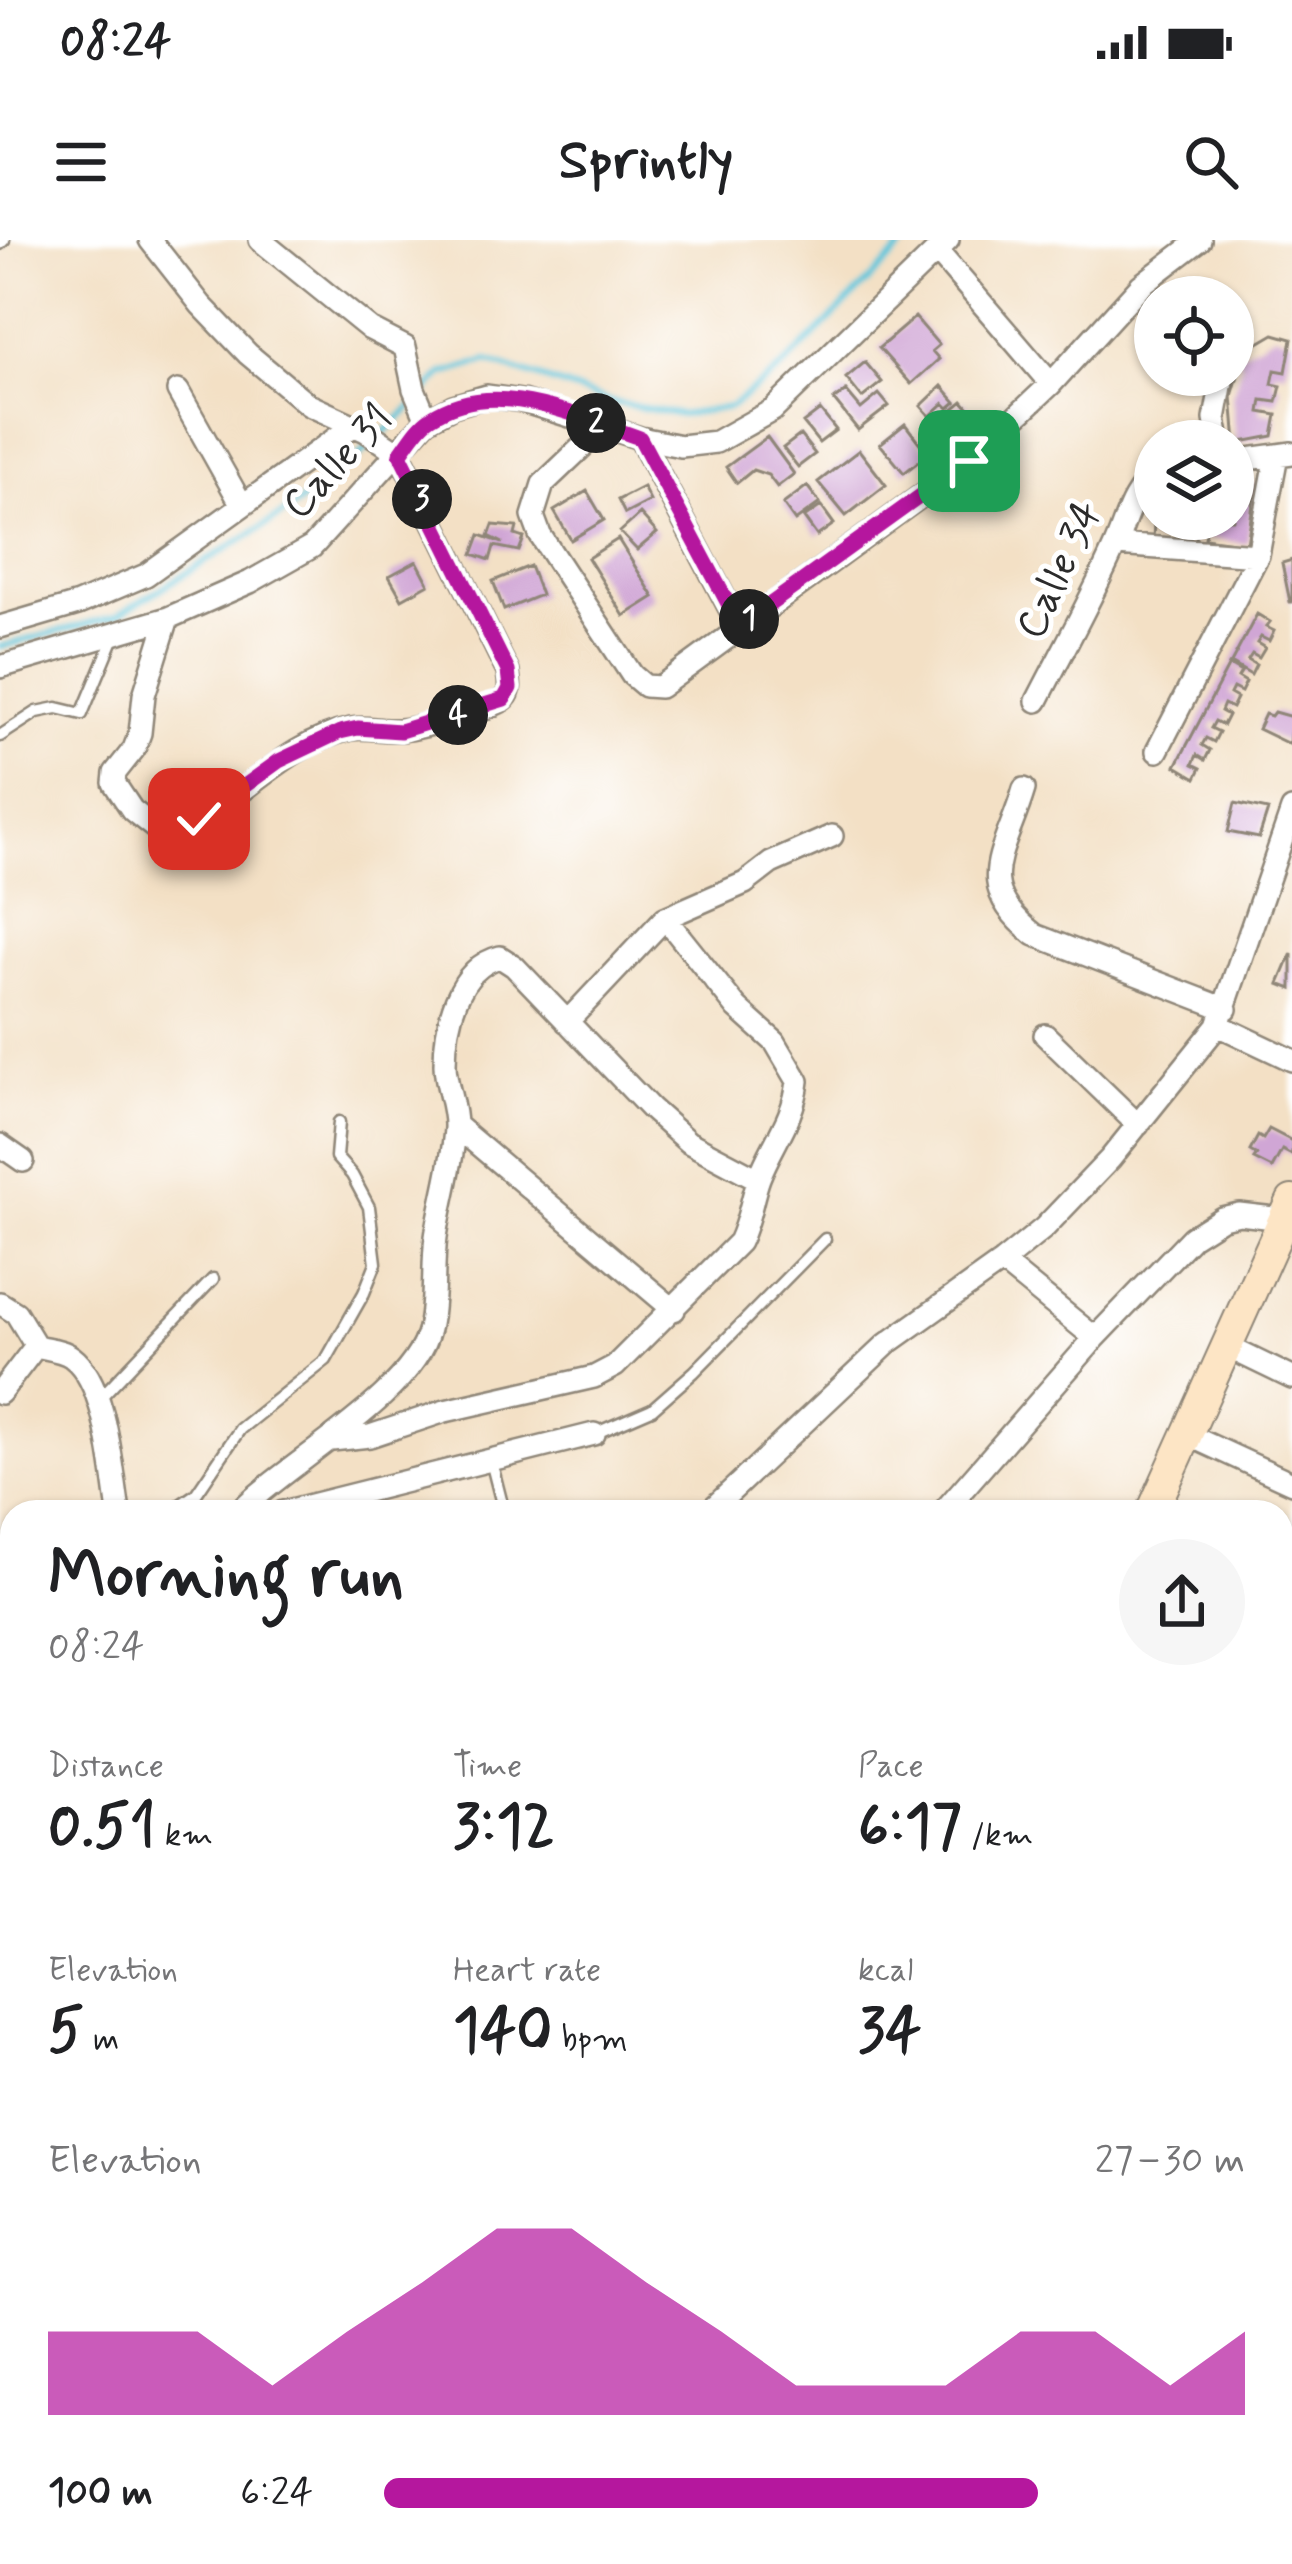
<!DOCTYPE html>
<meta charset="utf-8">
<style>
body{margin:0;font-family:Mynerve,sans-serif;background:#f6f6f6;color:#202124;height:100vh;display:flex;flex-direction:column;font-size:45px;white-space:nowrap}
*{box-sizing:border-box;margin:0}
p{font-size:39px;color:#757577}
.icon{flex:none;width:66px;height:66px;fill:none;stroke:currentColor;stroke-width:2;stroke-linecap:round;stroke-linejoin:round}
.map{position:relative;flex:1;overflow:hidden}
.sheet{position:absolute;left:0px;top:1260px;width:1293px;height:1065px;display:flex;flex-direction:column;background:#fff;border-radius:36px 36px 0 0;box-shadow:0 3px 9px #0004}
.sheet>*{flex:none}
.fabs{position:absolute;left:1134px;top:36px;display:grid;gap:24px}
.fabs a{display:grid;place-items:center;width:120px;height:120px;border-radius:50%;background:#fff;box-shadow:0 3px 9px #0004;font-size:60px}
.pin{position:absolute;display:grid;place-items:center;width:102px;height:102px;color:#fff;margin:-51px;border-radius:24px;box-shadow:0 6px 18px #0006}
.km{position:absolute;width:60px;height:60px;margin:-30px;border-radius:50%;background:#222;color:#fff;font-size:33px;line-height:60px;text-align:center}
.round{display:grid;place-items:center;flex:none;width:126px;height:126px;border-radius:63px;background:#f6f6f6}
.head{display:flex;align-items:center;justify-content:space-between;height:204px;padding:0 48px}
h1{font-size:66px;font-weight:700;line-height:90px}
.stats{display:grid;grid-template-columns:repeat(3,1fr);gap:18px;height:204px;padding:12px 48px}
.stats div{display:grid;align-content:center}
.stats b{font-size:60px;font-weight:700}
.stats small{font-size:33px;font-weight:400}
.stats p{font-size:33px}
.chart{height:336px;padding:24px 48px}
.chart p{display:flex;justify-content:space-between}
.chart svg{width:100%;height:216px;margin-top:12px;fill:#b5179e;opacity:.7}
ul{padding:0 48px;list-style:none;font-size:39px}
li{display:grid;grid-template-columns:192px 144px 1fr;align-items:center;height:90px}
li i{height:30px;border-radius:15px;background:#b5179e}
.status{display:flex;justify-content:space-between;align-items:center;height:84px;padding:0 60px;background:#fff;direction:ltr}
.status svg{height:33px;fill:currentColor}
header{display:flex;justify-content:space-between;align-items:center;height:156px;padding:0 48px;background:#fff;font-size:54px;font-weight:700}
.map>svg:first-child{display:block}
.green{fill:#a4ce79;stroke:#687c52;stroke-width:3}
.lines{fill:none;stroke-linecap:round;stroke-linejoin:round}
.stream{stroke:#5fc6dc;stroke-width:6}
.building{fill:#d0a6d5}
.service-casing{stroke:#8f8678;stroke-width:15}
.minor-casing{stroke:#8f8678;stroke-width:26}
.tertiary-casing{stroke:#8f8678;stroke-width:28}
.secondary-casing{stroke:#8f8678;stroke-width:34}
.path{stroke:#8f8678;stroke-width:3;stroke-dasharray:9 9;stroke-linecap:butt}
.service{stroke:#fff;stroke-width:10}
.minor{stroke:#fff;stroke-width:21}
.tertiary{stroke:#fff;stroke-width:24}
.secondary{stroke:#fde5c5;stroke-width:30}
.route-casing{stroke:#fff;stroke-width:24}
.route{stroke:#b5179e;stroke-width:15}
.labels{text-anchor:middle;stroke-width:10;stroke-linejoin:round;paint-order:stroke}
.street-label{font-size:42px;fill:#2b2b2b;stroke:#fff}
</style>
<div class="status"><b>08:24</b><svg viewBox="0 0 49 12"><path d="M0 12V9h3v3zM5 12V6h3v6zM10 12V3h3v9zM15 12V0h3v12zM26 1h20v11H26zM47 4h2v5h-2z"/></svg></div>
<header><svg class="icon" aria-label="menu" viewBox="0 0 24 24"><path d="M4 6h16M4 12h16M4 18h16"/></svg>Sprintly<svg class="icon" aria-label="search" viewBox="0 0 24 24"><circle cx="10" cy="10" r="6"/><path d="M15 15l6 6"/></svg></header>
<div class="map">
<svg width="1292" height="2324" viewBox="0 0 1292 2324">
<rect width="100%" height="100%" fill="#fff"/>
<filter id="ink" filterUnits="userSpaceOnUse"><feTurbulence type="fractalNoise" baseFrequency=".00833" numOctaves="2"/><feDisplacementMap in="SourceGraphic" scale="24" xChannelSelector="R" yChannelSelector="G"/><feConvolveMatrix kernelMatrix="1 2 1 2 8 2 1 2 1" color-interpolation-filters="sRGB"/></filter>
<filter id="wash" filterUnits="userSpaceOnUse"><feTurbulence type="fractalNoise" baseFrequency=".004" numOctaves="4" result="noise"/><feDisplacementMap in="SourceGraphic" scale="48" xChannelSelector="R" yChannelSelector="G"/><feGaussianBlur stdDeviation="2.7" result="paint"/><feColorMatrix in="noise" values="0 0 0 0 0 0 0 0 0 0 0 0 0 0 0 0 0 1.4 0 .05"/><feComposite in="paint" operator="in"/></filter>
<g filter="url(#wash)">
<rect width="100%" height="100%" fill="#f3e0c5"/>
<path class="green" d="M1292,1621V1745L1281,1769V1644Z
M1292,1958V2197L1281,2204V1975Z
M803,2313H867L859,2324H796Z"/>
<g class="lines">
<path class="stream" d="M424,154L443,134L488,121L612,162L681,175L730,167L780,130L910,0
M0,407L116,376L290,270L359,216L415,164
M1281,2261L1292,2253
M1188,2324L1204,2313"/>
</g>
<g id="blocks">
<path class="building" d="M915,77L939,105L932,111L939,119L911,144L879,108Z
M1274,94L1292,99L1286,132L1275,130L1272,144L1281,146L1277,162L1262,160L1260,172L1277,175L1273,196L1236,203L1232,156L1242,122L1238,121L1240,114Z
M865,122L882,142L862,158L846,138Z
M942,146L956,162L949,168L944,163L930,176L921,166Z
M846,151L861,169L879,154L889,166L858,190L834,160Z
M963,161L974,174L946,197L939,189L950,179L946,175Z
M820,170L836,190L819,203L803,183Z
M905,184L928,214L904,233L880,204Z
M800,195L815,214L798,227L783,208Z
M767,197L794,234L777,247L768,235L753,230L737,243L726,227Z
M859,210L886,245L846,276L818,242Z
M1243,231L1241,242L1256,244L1247,304L1205,298L1208,279H1233V232Z
M807,246L820,263L795,281L783,264Z
M643,247L650,261L625,274L618,260Z
M587,251L604,280L571,300L554,271Z
M821,266L834,284L817,296L804,278Z
M640,274L657,293L637,310L620,292Z
M1154,282L1197,285L1196,302L1153,300Z
M493,285L517,287L515,295L524,298L519,311L494,306L490,320L473,314L480,295L503,303L489,296Z
M618,299L654,357L624,376L588,318Z
M1292,320V362H1290L1282,323Z
M417,321L429,344L402,359L389,336Z
M530,326L541,355L504,370L493,341Z
M1257,374L1270,382L1266,387L1274,391L1269,401L1261,397L1257,403L1265,408L1259,418L1252,414L1248,420L1256,425L1251,435L1231,423Z
M1229,425L1241,432L1238,437L1246,442L1241,452L1233,448L1230,454L1237,458L1232,468L1224,464L1221,471L1228,475L1223,485L1215,481L1211,488L1219,492L1214,502L1206,498L1202,505L1210,510L1205,520L1197,515L1193,524L1201,528L1196,538L1176,526Z
M1274,472L1292,477L1289,504L1258,489L1265,474L1271,476Z
M1235,563L1268,570L1259,598L1228,592Z
M1292,713V749L1279,744Z
M1269,889L1292,901V915L1282,910L1272,928L1254,919L1257,915L1250,911L1258,896L1263,899Z
M1292,1534V1572L1281,1564Z
M1281,1824L1292,1829V1839L1281,1861Z
M1286,1872L1292,1875V1917L1281,1912V1883Z"/>
</g>
</g>
<g filter="url(#ink)">
<use href="#blocks" fill-opacity="0" stroke="#8f8678" stroke-width="3"/>
<g class="lines">
<defs>
<path id="service" d="M0,4L4,0
M0,496L37,472L57,468L82,474L114,397
M100,1158L213,1039
M594,1194L652,1169L694,1132L825,999
M491,1221L504,1272
M170,1272L196,1254L240,1189L326,1120L364,1053L376,1023L369,967L352,935L336,917L339,882"/>
<path id="minor" d="M150,0L201,65L248,114L309,165L366,191L400,214L508,432C509,441 512,451 505,458C494,469 415,490 398,490C382,491 366,486 351,489C278,504 232,575 165,596L132,570L114,543L115,533L134,509L140,493L144,455L168,378
M260,0L370,89L405,107L414,149L427,180
M937,11L1051,144
M178,151L242,265
M604,186L543,244L533,276L540,295L632,435L645,446L660,447L969,221L1051,144L1141,45L1200,0
M640,198L739,386
M1219,201L1215,179L1223,135
M1233,221L1292,213
M1116,305L1258,315
M0,387L78,364L146,335L353,186
M0,427L168,378L250,342L312,307L427,180L453,166L487,156L522,161L640,198L681,206L716,202L773,170L948,0
M1037,461C1063,410 1091,360 1114,308C1127,280 1129,255 1155,235
M1157,511L1258,315L1277,215
M1024,549C1005,614 970,644 1035,695L1226,769
M567,782L665,678L745,643L771,623L832,596
M1218,785L1292,820
M1045,795L1138,885
M455,885L674,1070
M0,905L23,921
M1002,1022L1095,1098
M0,1063L16,1073L36,1106C48,1109 63,1110 72,1117C107,1143 112,1230 119,1272
M1228,1107L1292,1138
M0,1153L36,1106
M1188,1195L1292,1243
M332,1200L370,1196L445,1171L594,1137L615,1126L739,1002C750,979 751,960 759,938C772,904 794,879 798,841L775,802L737,768L665,678
M239,1272C285,1224 414,1155 429,1089C436,1059 432,1027 436,997C441,961 453,924 455,888C456,866 445,845 445,824C445,785 457,728 500,717L514,726L650,868L688,902L758,939
M283,1272L594,1194
M709,1272L887,1104L1002,1022L1044,988L1110,919L1218,785L1292,570
M943,1272L1095,1098L1192,997L1222,978L1239,974L1292,980
M1281,1409L1292,1415
M0,1444L12,1433
M1281,1586L1284,1587
M1281,1956L1290,1944
M1281,2299L1292,2292
M627,2313L642,2324
M1008,2313L1024,2324
M59,2324L62,2313
M189,2324L194,2313
M358,2324L363,2313
M1241,2324L1258,2313"/>
<path id="tertiary" d="M1281,2215L1292,2208
M1137,2324L1147,2313"/>
<path id="secondary" d="M1152,1272L1292,961
M560,2324L567,2313"/>
</defs>
<use href="#service" class="service-casing"/>
<use href="#minor" class="minor-casing"/>
<use href="#tertiary" class="tertiary-casing"/>
<use href="#secondary" class="secondary-casing"/>
<path class="path" d="M1281,1654L1292,1631
M1281,1765L1292,1741
M1281,1769L1292,1770
M1281,2127L1292,2132
M1281,2135L1292,2160
M1281,2185L1292,2178
M815,2324L823,2313
M855,2324L863,2313"/>
<use href="#service" class="service"/>
<use href="#minor" class="minor"/>
<use href="#tertiary" class="tertiary"/>
<use href="#secondary" class="secondary"/>
</g>
</g>
<g class="lines" filter="url(#ink)">
<defs>
<path id="route" d="M199,579L279,521L340,492L358,488L400,491L504,459L510,448L508,431L400,214C409,202 418,186 430,178C494,135 575,176 640,198L740,386L969,221"/>
</defs>
<use href="#route" class="route-casing"/>
<use href="#route" class="route"/>
</g>
<g class="labels">
<g class="street-label">
<text transform="translate(336 220) rotate(-47)" y="15">Calle 31</text>
<text transform="translate(1057 329) rotate(-65)" y="15">Calle 34</text>
</g>
</g>
</svg>
<div class="fabs">
<a><svg class="icon" aria-label="locate" viewBox="0 0 24 24"><circle cx="12" cy="12" r="6"/><path d="M12 2v4M12 18v4M2 12h4M18 12h4"/></svg></a>
<a><svg class="icon" aria-label="layers" viewBox="0 0 24 24"><path d="M12 4l9 5-9 5-9-5zM3 14l9 5 9-5"/></svg></a>
</div>
<div class="pin" style="left:969px;top:221px;background:#1e9e55"><svg class="icon" aria-label="arrive" viewBox="0 0 24 24"><path d="M6 21V4h12l-3 4 3 4H6"/></svg></div>
<div class="pin" style="left:199px;top:579px;background:#d93025"><svg class="icon" aria-label="check" viewBox="0 0 24 24"><path d="M5 12l5 5 9-10"/></svg></div>
<b class="km" style="left:749px;top:379px">1</b>
<b class="km" style="left:596px;top:183px">2</b>
<b class="km" style="left:422px;top:259px">3</b>
<b class="km" style="left:458px;top:475px">4</b>
<section class="sheet">
<div class="head"><div><h1>Morning run</h1><p>08:24</p></div><a class="round"><svg class="icon" aria-label="share" viewBox="0 0 24 24"><path d="M12 15V3M7 8l5-5 5 5M5 13v7h14v-7"/></svg></a></div>
<div class="stats">
<div><p>Distance</p><b>0.51<small> km</small></b></div>
<div><p>Time</p><b>3:12</b></div>
<div><p>Pace</p><b>6:17<small> /km</small></b></div>
</div>
<div class="stats">
<div><p>Elevation</p><b>5<small> m</small></b></div>
<div><p>Heart rate</p><b>140<small> bpm</small></b></div>
<div><p>kcal</p><b>34</b></div>
</div>
<div class="chart"><p><span>Elevation</span>27–30 m</p>
<svg viewBox="0 0 160 44" preserveAspectRatio="none"><path d="M0 44V27L10 27L20 27L30 38L40 27L50 17L60 6L70 6L80 17L90 27L100 38L110 38L120 38L130 27L140 27L150 38L160 27V44z"/></svg>
</div>
<ul>
<li><b>100 m</b>6:24<i style="width:76%"></i></li>
</ul>
</section>
</div>
